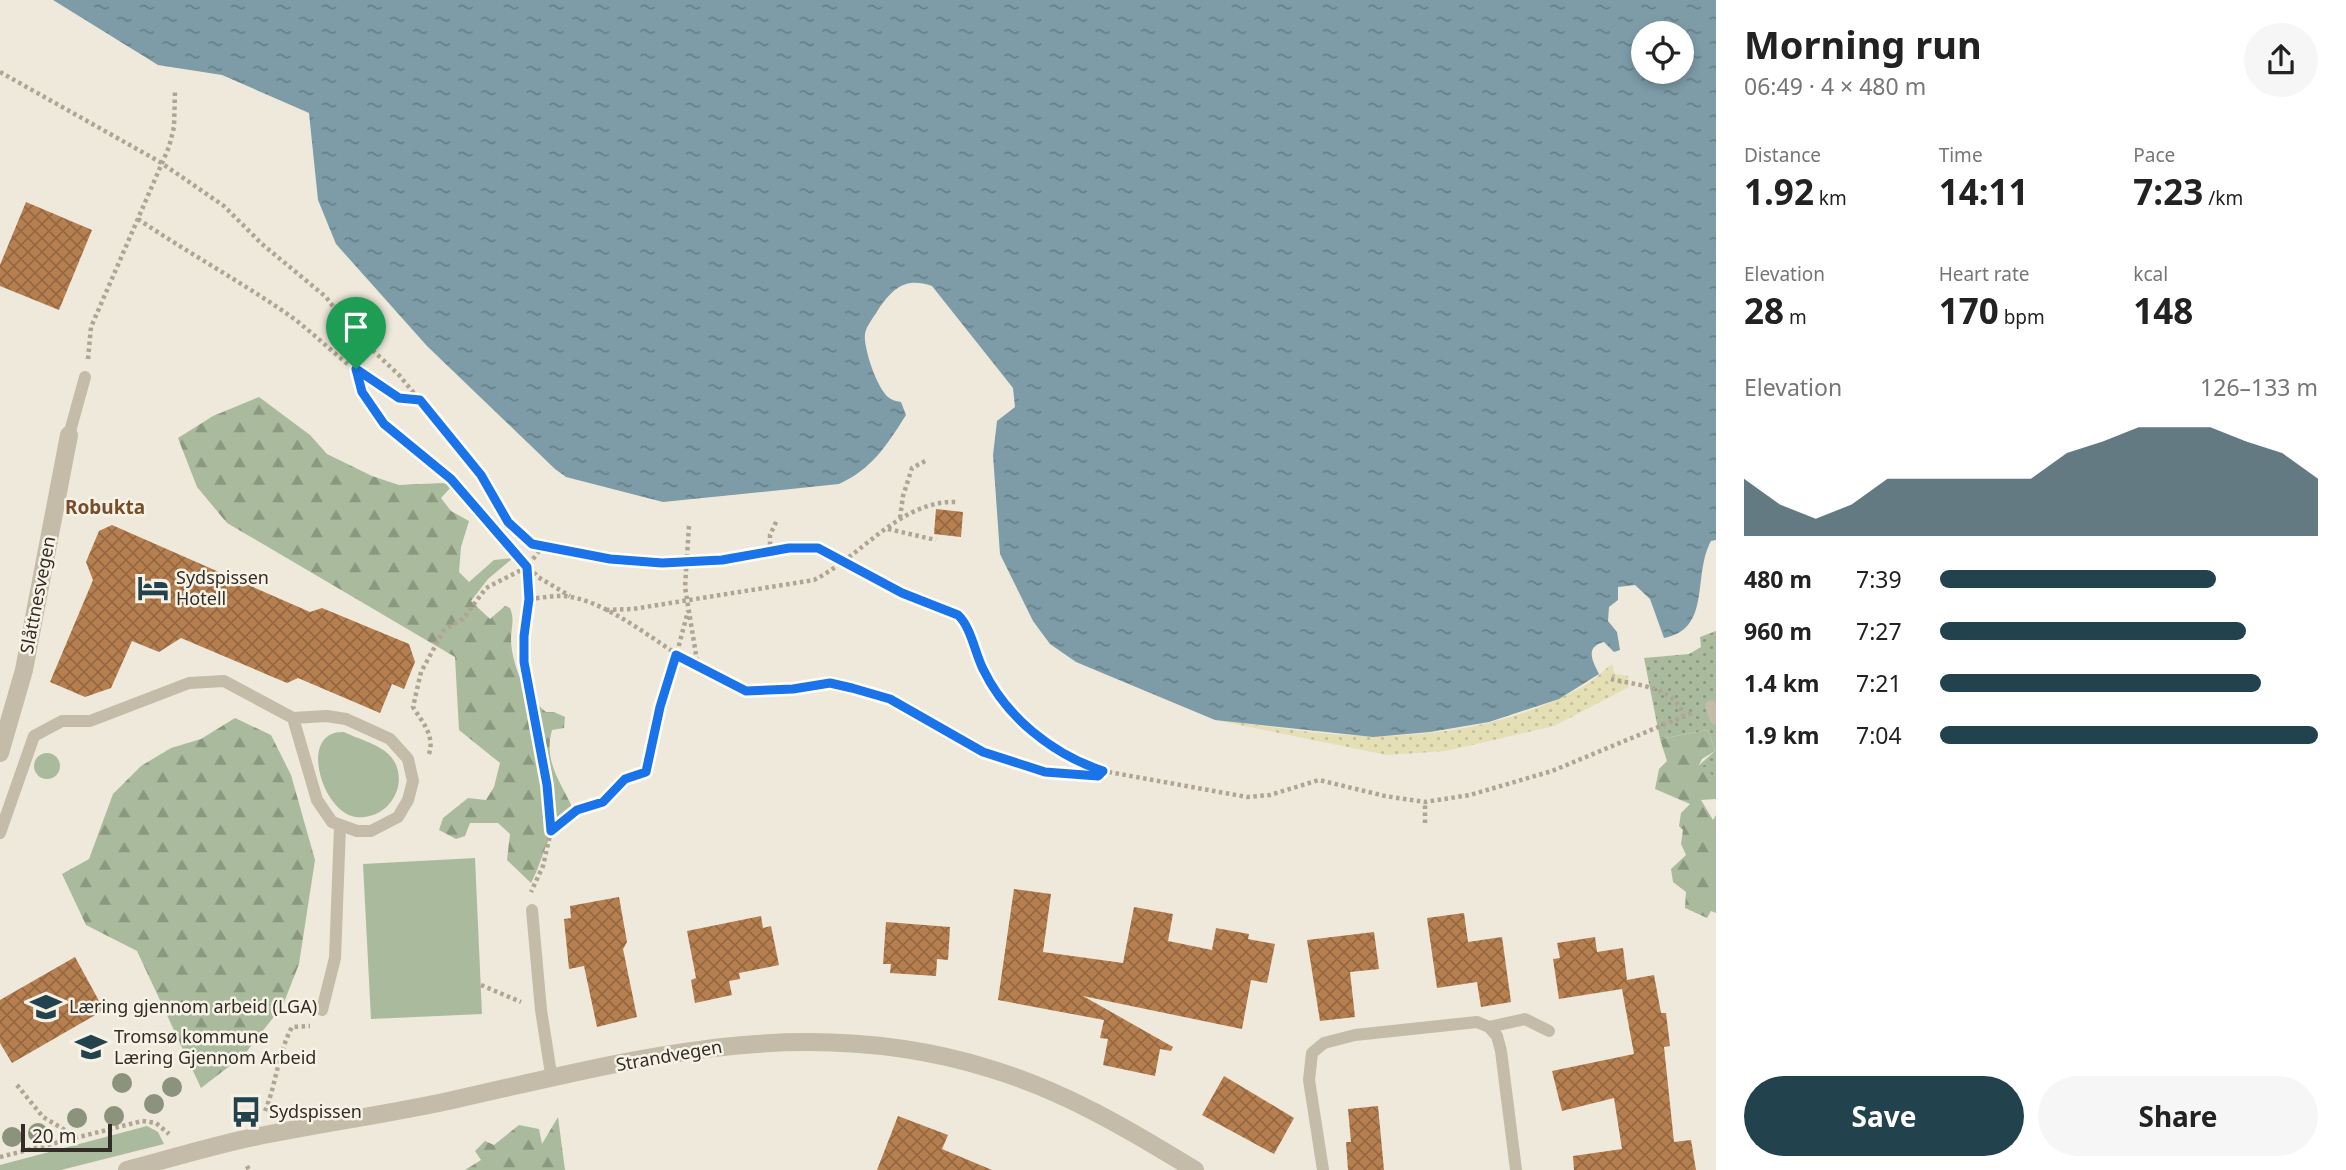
<!DOCTYPE html>
<meta charset="utf-8">
<style>
body{margin:0;font-family:"Noto Sans",sans-serif;background:#f6f6f6;color:#222;height:100vh;display:flex;flex-direction:column;font-size:26px;white-space:nowrap}
*{box-sizing:border-box;margin:0}
p{font-size:23px;color:#767676}
.icon{flex:none;width:38px;height:38px;fill:none;stroke:currentColor;stroke-width:2;stroke-linecap:round;stroke-linejoin:round}
.map{position:relative;flex:1;overflow:hidden}
.sheet{display:flex;flex-direction:column;background:#fff;width:630px}
.sheet>*{flex:none}
.tools{position:absolute;left:1631px;top:21px;display:grid;gap:14px}
.tools a{display:grid;place-items:center;width:63px;height:63px;border-radius:50%;background:#fff;box-shadow:0 4px 10px #0003;font-size:35px}
.scale{position:absolute;left:21px;bottom:18px;width:91px;box-sizing:border-box;padding-left:7px;border:4px solid #322d27;border-top:0;font-size:19px;line-height:24px;white-space:nowrap;color:#322d27;-webkit-text-stroke:5px #f6f2e6;paint-order:stroke}
.pin{position:absolute;display:grid;place-items:center;width:60px;height:60px;color:#fff;margin:-72px -30px;border-radius:50% 50% 50% 0;rotate:-45deg;box-shadow:0 0 7px #0007}
.pin .icon{rotate:45deg}
.round{display:grid;place-items:center;flex:none;width:74px;height:74px;border-radius:37px;background:#f6f6f6}
.summary{display:flex;align-items:center;justify-content:space-between;height:119px;padding:0 28px}
h1{font-size:38px;font-weight:700;line-height:52px}
.stats{display:grid;grid-template-columns:repeat(3,1fr);gap:10px;height:119px;padding:7px 28px}
.stats div{display:grid;align-content:center}
.stats b{font-size:35px;font-weight:700}
.stats small{font-size:19px;font-weight:400}
.stats p{font-size:19px}
.chart{height:196px;padding:14px 28px}
.chart p{display:flex;justify-content:space-between}
.chart svg{width:100%;height:126px;margin-top:7px;fill:#22424e;opacity:.7}
.button{display:flex;gap:14px;margin-top:auto;padding:14px 28px}
.button a{flex:1;height:80px;border-radius:42px;background:#22424e;color:#fff;font-size:28px;font-weight:700;line-height:80px;text-align:center}
.button a+a{background:#f6f6f6;color:#222}
ul{padding:0 28px;list-style:none;font-size:23px}
li{display:grid;grid-template-columns:112px 84px 1fr;align-items:center;height:52px}
li i{height:18px;border-radius:9px;background:#22424e}
main{display:flex;flex:1;min-height:0}
.map>svg:first-child{display:block}
.grass{fill:#aabb9d}
.forest{fill:url(#forest-firs)}
.sand{fill:url(#sand-dots)}
.park{fill:url(#park-dots)}
.water{fill:url(#water-ripples);fill-rule:evenodd}
.building{fill:url(#building-cross-hatch)}
.lines{fill:none;stroke-linecap:round;stroke-linejoin:round}
.path{stroke:#b0a593;stroke-width:4.5;stroke-dasharray:3.5 3.5;stroke-linecap:butt}
.service{stroke:#c4bba8;stroke-width:12}
.minor{stroke:#c4bba8;stroke-width:18}
.tertiary{stroke:#c4bba8;stroke-width:18}
.tree{fill:#8c937c}
.route-casing{stroke:#fff;stroke-width:14}
.route{stroke:#1a73e8;stroke-width:9}
.labels{text-anchor:middle;stroke-width:5;stroke-linejoin:round;paint-order:stroke}
.poi-label{font-size:18px;fill:#322d27;stroke:#f6f2e6;text-anchor:start}
.street-label{font-size:18px;fill:#322d27;stroke:#f6f2e6}
.neighbourhood-label{font-size:19px;font-weight:bold;fill:#774d2b;stroke:#f6f2e6}
</style>
<main>
<div class="map">
<svg width="1716" height="1170" viewBox="0 0 1716 1170">
<defs>
<pattern id="forest-firs" width="22" height="20" patternUnits="userSpaceOnUse" patternTransform="scale(1.75)"><rect width="22" height="20" fill="#aabb9d"/><path d="M5 1l3.5 6h-7zM16 11l3.5 6h-7z" fill="#8b9880"/></pattern>
<pattern id="sand-dots" width="8" height="8" patternUnits="userSpaceOnUse" patternTransform="scale(1.75)"><rect width="8" height="8" fill="#e5dfb5"/><path d="M2 2h.1M6 6h.1" fill="none" stroke="#c5c09c" stroke-width="1.8" stroke-linecap="round"/></pattern>
<pattern id="park-dots" width="8" height="8" patternUnits="userSpaceOnUse" patternTransform="scale(1.75)"><rect width="8" height="8" fill="#aabb9d"/><path d="M2 2h.1M6 6h.1" fill="none" stroke="#8b9880" stroke-width="1.8" stroke-linecap="round"/></pattern>
<pattern id="water-ripples" width="26" height="14" patternUnits="userSpaceOnUse" patternTransform="scale(1.75)"><rect width="26" height="14" fill="#7d9ca7"/><path d="M2 4q2-2 4 0t4 0M15 11q2-2 4 0t4 0" fill="none" stroke="#678088"/></pattern>
<pattern id="building-cross-hatch" width="8" height="8" patternUnits="userSpaceOnUse" patternTransform="scale(1.75)"><rect width="8" height="8" fill="#b67f50"/><path d="M0 0l8 8M0 8l8-8" fill="none" stroke="#956842"/></pattern>
</defs>
<rect width="100%" height="100%" fill="#eee9db"/>
<path class="grass" d="M344,732C360,740 381,744 392,758C411,784 388,821 356,817C322,813 297,730 344,732Z
M34 766a13 13 0 1 1 26 0a13 13 0 1 1-26 0Z
M475,858L482,1014L371,1019L363,864Z
M147,1126L158,1132L164,1144L61,1170H0V1165Z"/>
<path class="forest" d="M259,397L310,435L327,454L372,476L399,485L443,483L452,486L441,498L451,511L469,521L461,547L459,572L469,582L494,560L513,558L488,579L471,601L490,619L505,606L510,608C515,620 511,627 511,640C512,666 525,695 546,712H554L565,717L564,728L552,730C543,762 561,782 574,811C542,836 548,850 531,883L507,860L510,834L498,823H470L465,836L456,839L439,830L443,818L468,798L486,800L494,787L500,763L459,730L455,657L227,523L197,487L178,438L213,416Z
M235,718L271,735L291,775L315,860L299,964L283,1005L244,1055L201,1088L137,951L86,925L62,874L89,859L113,794L141,766L171,748L201,739Z
M1708,730L1715,751L1702,759L1698,767H1706L1716,777V799L1701,800L1713,820L1716,815V913L1711,911L1707,918L1685,908L1686,892L1673,882L1671,869L1686,855L1681,844L1683,830L1679,826L1681,813L1690,804L1655,789L1659,769L1667,761L1660,739Z
M558,1117L565,1170H465L481,1160L475,1151L485,1141L494,1145L519,1125L539,1129L542,1144Z"/>
<path class="sand" d="M1612,664L1615,674L1628,676L1629,687L1554,726L1446,751L1387,755L1215,720C1266,725 1319,736 1370,736C1440,737 1521,722 1582,687C1593,681 1602,672 1612,664Z"/>
<path class="park" d="M1716,631V777L1714,778L1706,767H1697L1715,751L1708,730L1660,739L1644,658L1689,654L1701,647L1700,637Z"/>
<path class="water" d="M53,0H1716V540L1711,541C1692,576 1712,629 1664,638L1650,599L1635,585L1618,587V600L1609,607L1608,621L1617,632L1620,650L1614,652L1604,642C1584,647 1593,662 1599,674L1559,699L1489,722L1430,732L1373,737L1215,720L1076,662L1050,644L1033,621L1000,554L993,455L997,421L1015,407L1013,388L932,286C905,277 893,288 878,310C874,317 866,326 865,334C863,347 878,393 891,399C894,401 898,401 901,402L906,415C887,445 872,469 839,484L663,502L566,477L555,469L427,346L336,244L318,200L309,113L222,75L158,65ZM1643,33H1682V72H1643Z"/>
<path class="building" d="M26,202L92,230L59,310L0,286V265Z
M936,509L963,512L961,537L934,534Z
M112,525L310,612L322,608L409,644L415,662L404,689L392,684L380,713L298,678L287,683L181,638L159,652L132,641L111,688L85,697L50,682L93,580L86,562L99,531Z
M1014,889L1051,894L1043,952L1123,963L1134,907L1173,914L1168,941L1212,950L1216,928L1249,934L1248,939L1275,944L1267,983L1251,980L1242,1029L1083,996L1173,1047L1171,1051L1160,1049L1155,1076L1103,1065L1108,1039L1100,1038L1104,1020L998,1000Z
M619,897L627,942L623,949L637,1017L597,1027L584,966L569,969L564,919L571,918L570,906Z
M1464,913L1468,942L1502,937L1511,1002L1481,1007L1477,982L1437,988L1427,918Z
M761,916L763,928L771,926L779,965L739,973L740,979L729,981L732,995L695,1003L691,980L696,978L687,931Z
M886,922L950,927L948,960L937,959L936,976L890,973L891,964H883Z
M1374,932L1379,969L1350,972L1355,1017L1320,1021L1307,940Z
M1595,937L1597,952L1623,948L1627,980L1654,975L1661,1013H1666L1670,1046L1664,1047L1674,1142L1691,1140L1696,1170H1574L1573,1156L1622,1149L1614,1098L1562,1111L1552,1071L1634,1054L1622,989L1559,999L1553,959L1560,958L1557,943Z
M75,957L104,1010L12,1063L0,1043V1000Z
M1224,1076L1294,1118L1274,1154L1202,1115Z
M1378,1106L1384,1170H1348L1346,1142H1351L1348,1109Z
M898,1116L948,1135L942,1149L992,1170H877Z"/>
<g class="lines">
<path class="path" d="M0,72L160,162L224,206L262,244L326,297L351,330L399,375L481,475L508,522L525,541L542,547L609,559L662,563L722,560L789,548H818L902,593L958,615L992,687L1015,714L1064,755L1103,771L1247,797L1270,795L1319,780L1385,796L1425,802L1470,795L1552,771L1692,713
M138,219C185,251 236,279 283,311C327,340 366,394 420,400
M88,359L91,327L169,147L174,127L175,90
M357,370L362,392L384,424L451,479L538,577L570,596
M900,518L903,496L912,468L927,460
M689,526L685,587L698,667
M888,529L936,540
M770,552V535L777,520
M527,567L529,599L524,636L525,662L547,785L551,831L543,866L531,892
M529,599C542,598 559,594 571,597C626,607 686,672 745,690C775,699 816,679 850,687C901,699 938,731 983,753C1019,769 1059,775 1098,776L1103,771
M606,610L633,609L814,580C862,556 901,499 958,502
M1611,679C1634,685 1677,686 1683,716
M429,754C435,735 422,722 413,707L421,672L444,630L463,619L486,588L527,567L542,547
M1425,823V802
M551,831L577,810L603,802L625,779L646,772L660,707L669,683L688,611
M481,985L521,1002
M17,1085L43,1117L75,1136
M265,1111C277,1082 277,1056 292,1027L310,1026
M0,1157L142,1121L156,1123L169,1134
M247,1166L249,1170"/>
<path class="service" d="M69,435L85,377
M1711,706L1716,719
M0,833L34,736L62,721H90L189,683L224,681L293,718L327,716L346,719L390,739L408,759L413,781L408,800L398,817L371,831H357L332,822L317,800L293,718
M532,910L541,1010L552,1080
M322,1010L335,958L340,827
M1489,1027L1497,1036L1501,1051L1516,1170
M1323,1170L1309,1080L1312,1053L1324,1043L1355,1035L1477,1022L1489,1027L1525,1019L1549,1031"/>
<path class="minor" d="M0,753L24,670L69,435"/>
<path class="tertiary" d="M127,1170C164,1160 202,1149 240,1140C309,1125 379,1116 448,1101C632,1060 803,1010 991,1069C1064,1091 1130,1130 1195,1170"/>
</g>
<g class="tree">
<circle cx="122" cy="1083" r="10"/>
<circle cx="172" cy="1087" r="10"/>
<circle cx="154" cy="1104" r="10"/>
<circle cx="114" cy="1116" r="10"/>
<circle cx="77" cy="1118" r="10"/>
<circle cx="38" cy="1133" r="10"/>
<circle cx="12" cy="1137" r="10"/>
</g>
<g class="lines">
<defs>
<path id="route" d="M356,369L399,398L420,400L481,475L508,522L532,544L610,559L662,563L722,560L789,548H818L902,593L958,615C971,627 975,653 983,669C1006,717 1052,754 1103,771L1098,776L1045,772L983,752L890,699L852,688L830,683L793,689L746,691L676,655L660,707L646,772L625,779L603,802L577,810L551,831L547,785L524,662V636L529,599L527,567L451,479L384,424L362,392Z"/>
</defs>
<use href="#route" class="route-casing"/>
<use href="#route" class="route"/>
</g>
<defs>
<symbol id="hotel-bare" viewBox="-9 -9 18 18"><path d="M-6-4.5h1.5V1H6V5H4.5V3h-9V5H-6ZM-4 0a1.8 1.8 0 1 1 3.6 0ZM.5 0V-2.5h3Q6-2.5 6 0Z" fill="#22424e" stroke="#f6f2e6" stroke-width="2.5" paint-order="stroke"/></symbol>
<symbol id="school-bare" viewBox="-9 -9 18 18"><path d="M0-5L7-2L0 1L-7-2ZM-4 1L0 2.5L4 1V4Q0 6-4 4Z" fill="#22424e" stroke="#f6f2e6" stroke-width="2.5" paint-order="stroke"/></symbol>
<symbol id="bus-bare" viewBox="-9 -9 18 18"><path d="M-5-6H5V4H4V6H2V4H-2V6H-4V4H-5ZM-3.5-4V0h7V-4ZM-3.5 1.2v1.5H-2V1.2ZM2 1.2v1.5H3.5V1.2Z" fill="#22424e" stroke="#f6f2e6" stroke-width="2.5" paint-order="stroke"/></symbol>
</defs>
<g fill-rule="evenodd">
<use href="#hotel-bare" x="131" y="566" width="44" height="44"/>
<use href="#school-bare" x="24" y="985" width="44" height="44"/>
<use href="#school-bare" x="69" y="1025" width="44" height="44"/>
<use href="#bus-bare" x="224" y="1090" width="44" height="44"/>
</g>
<g class="labels">
<g class="poi-label">
<text x="176" y="584">Sydspissen<tspan x="176" dy="21">Hotell</tspan></text>
<text x="69" y="1013">Læring gjennom arbeid (LGA)</text>
<text x="114" y="1043">Tromsø kommune<tspan x="114" dy="21">Læring Gjennom Arbeid</tspan></text>
<text x="269" y="1118">Sydspissen</text>
</g>
<g class="street-label">
<text transform="translate(38 595) rotate(-79)" y="6">Slåttnesvegen</text>
<text transform="translate(669 1056) rotate(-10)" y="6">Strandvegen</text>
</g>
<g class="neighbourhood-label">
<text x="105" y="514">Robukta</text>
</g>
</g>
</svg>
<div class="tools">
<a><svg class="icon" aria-label="locate" viewBox="0 0 24 24"><circle cx="12" cy="12" r="6"/><path d="M12 2v4M12 18v4M2 12h4M18 12h4"/></svg></a>
</div>
<div class="scale">20 m</div>
<div class="pin" style="left:356px;top:369px;background:#1e9e55"><svg class="icon" aria-label="arrive" viewBox="0 0 24 24"><path d="M6 21V4h12l-3 4 3 4H6"/></svg></div>
</div>
<section class="sheet">
<div class="summary"><div><h1>Morning run</h1><p>06:49 · 4 × 480 m</p></div><a class="round"><svg class="icon" aria-label="share" viewBox="0 0 24 24"><path d="M12 15V3M7 8l5-5 5 5M5 13v7h14v-7"/></svg></a></div>
<div class="stats">
<div><p>Distance</p><b>1.92<small> km</small></b></div>
<div><p>Time</p><b>14:11</b></div>
<div><p>Pace</p><b>7:23<small> /km</small></b></div>
</div>
<div class="stats">
<div><p>Elevation</p><b>28<small> m</small></b></div>
<div><p>Heart rate</p><b>170<small> bpm</small></b></div>
<div><p>kcal</p><b>148</b></div>
</div>
<div class="chart"><p><span>Elevation</span>126–133 m</p>
<svg viewBox="0 0 160 44" preserveAspectRatio="none"><path d="M0 44V24L10 33L20 38L30 33L40 24L50 24L60 24L70 24L80 24L90 15L100 11L110 6L120 6L130 6L140 11L150 15L160 24V44z"/></svg>
</div>
<ul>
<li><b>480 m</b>7:39<i style="width:73%"></i></li>
<li><b>960 m</b>7:27<i style="width:81%"></i></li>
<li><b>1.4 km</b>7:21<i style="width:85%"></i></li>
<li><b>1.9 km</b>7:04<i style="width:100%"></i></li>
</ul>
<div class="button"><a>Save</a><a>Share</a></div>
</section>
</main>
